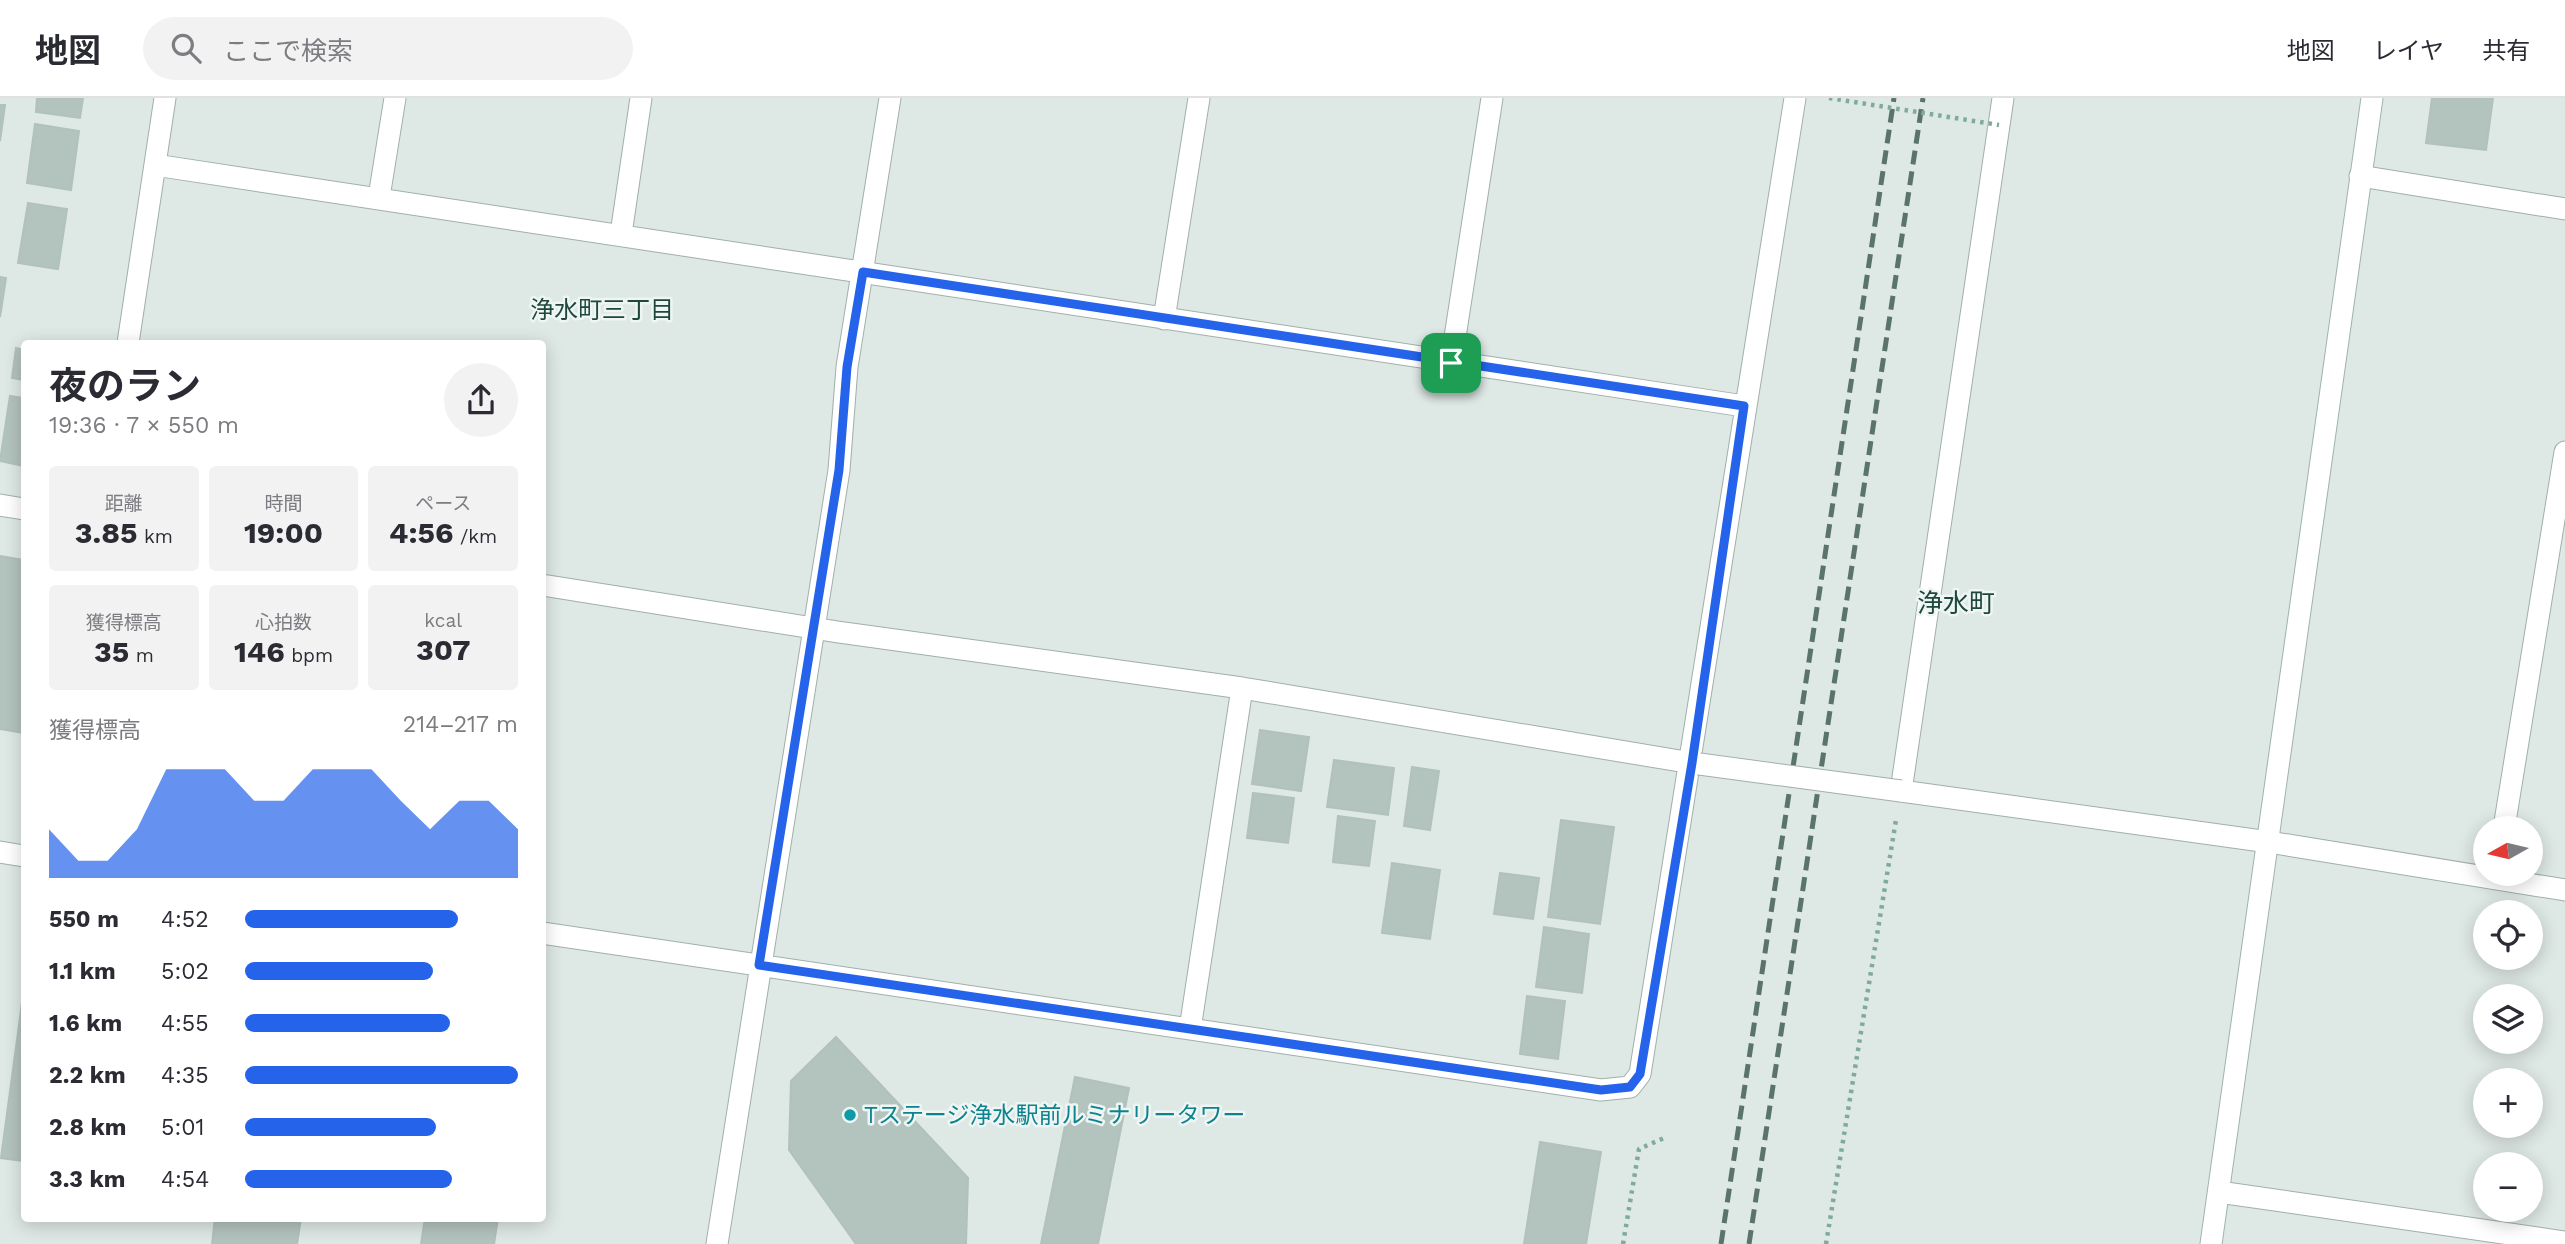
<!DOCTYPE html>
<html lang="ja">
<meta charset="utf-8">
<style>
body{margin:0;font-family:"Work Sans","Noto Sans JP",sans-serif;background:#f2f2f3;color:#2b2b33;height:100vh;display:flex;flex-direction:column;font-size:26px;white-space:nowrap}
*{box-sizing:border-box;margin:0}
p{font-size:23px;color:#7c7c81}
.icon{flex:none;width:38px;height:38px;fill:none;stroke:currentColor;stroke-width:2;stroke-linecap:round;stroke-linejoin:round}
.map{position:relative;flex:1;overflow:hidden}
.details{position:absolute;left:21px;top:242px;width:525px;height:882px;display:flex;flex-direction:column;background:#fff;border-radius:7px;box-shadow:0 4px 18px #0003}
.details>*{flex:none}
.needle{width:46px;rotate:262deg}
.fabs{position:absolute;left:2473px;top:718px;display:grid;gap:14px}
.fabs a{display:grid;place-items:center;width:70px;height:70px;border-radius:50%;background:#fff;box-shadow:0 4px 18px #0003;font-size:35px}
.pin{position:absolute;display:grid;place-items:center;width:60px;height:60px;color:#fff;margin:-30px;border-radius:14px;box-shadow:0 4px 10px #0006}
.round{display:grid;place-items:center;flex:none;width:74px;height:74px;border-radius:37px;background:#f2f2f3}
.summary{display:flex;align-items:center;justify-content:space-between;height:119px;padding:0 28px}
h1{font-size:38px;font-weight:700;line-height:52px}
.metrics{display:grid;grid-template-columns:repeat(3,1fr);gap:10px;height:119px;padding:7px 28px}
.metrics div{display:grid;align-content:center;border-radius:7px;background:#f2f2f3;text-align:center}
.metrics b{font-size:30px;font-weight:700}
.metrics small{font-size:19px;font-weight:400}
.metrics p{font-size:19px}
.chart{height:196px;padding:14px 28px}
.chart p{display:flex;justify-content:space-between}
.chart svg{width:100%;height:126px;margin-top:7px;fill:#2563eb;opacity:.7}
ul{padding:0 28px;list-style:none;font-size:23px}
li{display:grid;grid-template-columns:112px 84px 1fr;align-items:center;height:52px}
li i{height:18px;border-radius:9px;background:#2563eb}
header{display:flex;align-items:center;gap:42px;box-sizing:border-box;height:98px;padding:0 35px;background:#fff;border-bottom:2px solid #e1e1e2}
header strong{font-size:33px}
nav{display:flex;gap:38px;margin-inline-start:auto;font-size:24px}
.search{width:490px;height:63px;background:#f2f2f3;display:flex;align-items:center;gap:18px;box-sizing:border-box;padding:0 24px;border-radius:38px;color:#7c7c81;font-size:26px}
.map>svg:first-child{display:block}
.building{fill:#b3c3bd;stroke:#b1c1bb;stroke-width:2}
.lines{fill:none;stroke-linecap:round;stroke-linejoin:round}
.street-casing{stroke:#a1afab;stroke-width:23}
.secondary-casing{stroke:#9eb3ac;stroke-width:23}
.path{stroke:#80aa9d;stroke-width:4.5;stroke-dasharray:3.5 5;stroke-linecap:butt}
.street{stroke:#fff;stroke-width:21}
.secondary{stroke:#fff;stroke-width:21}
.rail{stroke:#5a736c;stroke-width:5;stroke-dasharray:14 7;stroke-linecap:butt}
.street-bridge-casing{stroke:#a1afab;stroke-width:23;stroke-linecap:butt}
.path-bridge{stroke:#80aa9d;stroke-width:4.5;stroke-dasharray:3.5 5;stroke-linecap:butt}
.street-bridge{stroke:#fff;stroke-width:21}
.route-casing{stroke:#fff;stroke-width:14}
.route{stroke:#2563eb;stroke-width:9}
.culture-dot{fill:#0f9aa8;stroke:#eef5f2;stroke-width:2.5}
.labels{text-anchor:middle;stroke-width:5;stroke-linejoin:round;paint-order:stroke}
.culture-label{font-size:23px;fill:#0d838f;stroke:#eef5f2;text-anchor:start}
.neighbourhood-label{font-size:24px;fill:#1e473d;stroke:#eef5f2}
.quarter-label{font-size:26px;fill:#1e473d;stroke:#eef5f2}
</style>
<header>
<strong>地図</strong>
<div class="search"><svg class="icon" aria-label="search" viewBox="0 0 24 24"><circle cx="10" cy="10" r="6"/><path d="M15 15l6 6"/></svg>ここで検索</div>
<nav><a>地図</a><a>レイヤ</a><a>共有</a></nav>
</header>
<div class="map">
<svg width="2565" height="1146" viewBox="0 0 2565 1146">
<rect width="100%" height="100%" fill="#dee8e4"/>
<path class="building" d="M37,0H83L80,20L36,14Z
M2432,0H2493L2486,52L2426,45Z
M0,7H5L0,43Z
M35,26L79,33L71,92L27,85Z
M28,105L67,111L58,171L18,165Z
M0,179L6,180L0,219Z
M16,250L24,252V282L12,280Z
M10,298L24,300V368L0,363Z
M0,458L24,462V635L0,631Z
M1260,632L1309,639L1301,693L1252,686Z
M1334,662L1394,670L1388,717L1327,709Z
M1412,669L1439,673L1430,732L1404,728Z
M1253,695L1294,700L1288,745L1247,740Z
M1338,718L1375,723L1369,768L1333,764Z
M1561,722L1614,729L1600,826L1548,819Z
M1392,765L1440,772L1430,841L1382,835Z
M1500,775L1539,780L1533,821L1494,816Z
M1544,829L1589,836L1582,895L1536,889Z
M24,890V1063L1,1060Z
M1527,898L1565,903L1558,961L1520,956Z
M836,939L968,1080L966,1146H856L789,1052L791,983Z
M1075,979L1129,990L1098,1146H1041Z
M1540,1044L1601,1054L1586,1146H1524Z
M215,1120H301L297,1146H212Z
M425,1120H498L494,1146H421Z"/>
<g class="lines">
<defs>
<path id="street" d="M2003,0L1901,693L2269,744L2565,792
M155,67L1744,308
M2360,78L2565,111
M379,99L395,0
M621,136L641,0
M1164,221L1199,0
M128,245L165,0
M1451,265L1492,0
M542,487L838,534L1242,590L1692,665
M2504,730L2565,354
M0,754L24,758
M542,835L1601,992L1630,989L1640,976L1795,0
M1190,931L1242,590
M2219,1094L2565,1144
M717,1146L839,372L847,269L890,0"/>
<path id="secondary" d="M0,407L24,411
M2211,1146L2372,0"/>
</defs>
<use href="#street" class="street-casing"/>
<use href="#secondary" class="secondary-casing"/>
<path class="path" d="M1623,1146L1639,1051L1664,1040
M1826,1146L1896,722"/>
<use href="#street" class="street"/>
<use href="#secondary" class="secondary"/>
<path class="rail" d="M1721,1146L1894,0
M1749,1146L1923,0"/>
<defs>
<path id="street-bridge" d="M1692,665L1901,693"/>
</defs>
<use href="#street-bridge" class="street-bridge-casing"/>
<path class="path-bridge" d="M1829,0L1999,27"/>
<use href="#street-bridge" class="street-bridge"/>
</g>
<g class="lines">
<defs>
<path id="route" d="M863,174L1744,308L1692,665L1640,976L1630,989L1601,992L759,867L839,372L847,269Z"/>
</defs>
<use href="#route" class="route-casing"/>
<use href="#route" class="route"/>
</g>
<circle class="culture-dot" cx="850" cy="1017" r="7"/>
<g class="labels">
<g class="culture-label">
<text x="864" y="1025">Tステージ浄水駅前ルミナリータワー</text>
</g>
<g class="neighbourhood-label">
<text x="602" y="220">浄水町三丁目</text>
</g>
<g class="quarter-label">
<text x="1956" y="514">浄水町</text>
</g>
</g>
</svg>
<div class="fabs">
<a><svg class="needle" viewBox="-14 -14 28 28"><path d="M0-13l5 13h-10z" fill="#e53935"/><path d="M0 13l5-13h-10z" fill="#7c7c81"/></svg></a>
<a><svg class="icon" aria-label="locate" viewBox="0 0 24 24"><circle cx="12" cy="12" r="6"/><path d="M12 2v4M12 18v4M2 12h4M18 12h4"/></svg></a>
<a><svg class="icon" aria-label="layers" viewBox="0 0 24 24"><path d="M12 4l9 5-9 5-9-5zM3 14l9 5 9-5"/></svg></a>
<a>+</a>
<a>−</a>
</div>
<div class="pin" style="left:1451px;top:265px;background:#1e9e55"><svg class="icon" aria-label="arrive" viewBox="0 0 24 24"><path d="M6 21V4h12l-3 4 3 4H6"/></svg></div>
<section class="details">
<div class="summary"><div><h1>夜のラン</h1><p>19:36 · 7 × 550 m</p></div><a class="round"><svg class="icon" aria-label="share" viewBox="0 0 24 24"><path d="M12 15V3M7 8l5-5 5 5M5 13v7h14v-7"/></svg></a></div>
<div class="metrics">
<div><p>距離</p><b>3.85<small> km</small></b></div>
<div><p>時間</p><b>19:00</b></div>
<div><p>ペース</p><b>4:56<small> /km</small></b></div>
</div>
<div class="metrics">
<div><p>獲得標高</p><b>35<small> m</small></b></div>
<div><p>心拍数</p><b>146<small> bpm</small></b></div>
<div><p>kcal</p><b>307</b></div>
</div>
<div class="chart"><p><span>獲得標高</span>214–217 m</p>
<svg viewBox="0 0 160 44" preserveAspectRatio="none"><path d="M0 44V27L10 38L20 38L30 27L40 6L50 6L60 6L70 17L80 17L90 6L100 6L110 6L120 17L130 27L140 17L150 17L160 27V44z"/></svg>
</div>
<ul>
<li><b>550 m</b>4:52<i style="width:78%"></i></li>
<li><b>1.1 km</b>5:02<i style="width:69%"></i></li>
<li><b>1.6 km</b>4:55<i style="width:75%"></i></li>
<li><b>2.2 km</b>4:35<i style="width:100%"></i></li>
<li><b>2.8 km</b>5:01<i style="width:70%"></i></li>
<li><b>3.3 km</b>4:54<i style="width:76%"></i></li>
</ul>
</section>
</div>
